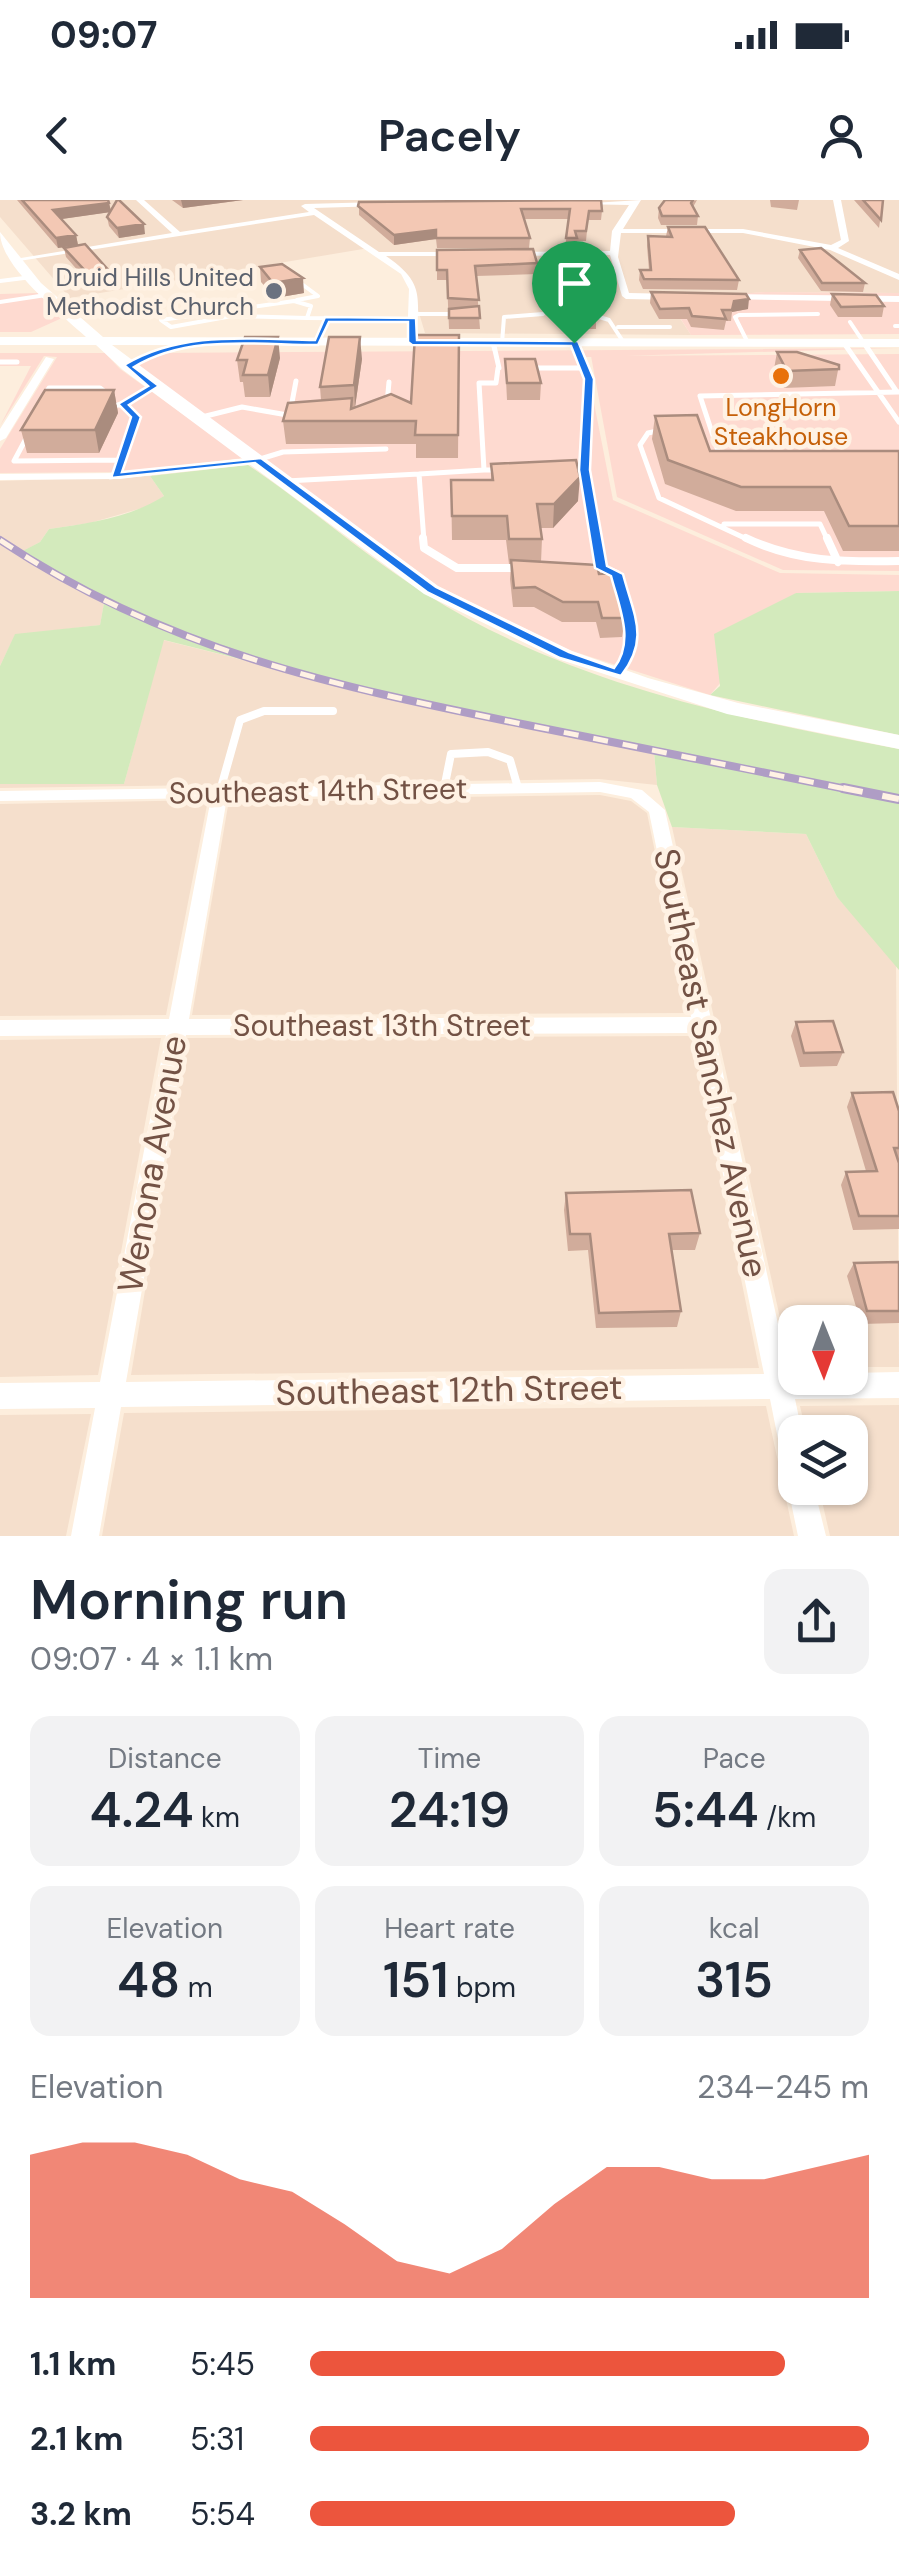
<!DOCTYPE html>
<meta charset="utf-8">
<style>
body{margin:0;font-family:"DM Sans",sans-serif;background:#f2f2f3;color:#1f2937;height:100vh;display:flex;flex-direction:column;font-size:38px;white-space:nowrap}
*{box-sizing:border-box;margin:0}
p{font-size:32px;color:#747a83}
.icon{flex:none;width:55px;height:55px;fill:none;stroke:currentColor;stroke-width:2;stroke-linecap:round;stroke-linejoin:round}
.map{position:relative;height:1336px;overflow:hidden}
.details{display:flex;flex-direction:column;background:#fff;flex:1}
.details>*{flex:none}
.needle{width:65px;rotate:179deg}
.fabs{position:absolute;left:778px;top:1105px;display:grid;gap:20px}
.fabs a{display:grid;place-items:center;width:90px;height:90px;border-radius:20px;background:#fff;box-shadow:0 2px 8px #0004;font-size:50px}
.pin{position:absolute;display:grid;place-items:center;width:85px;height:85px;color:#fff;margin:-102px -42px;border-radius:50% 50% 50% 0;rotate:-45deg;box-shadow:0 0 10px #0007}
.pin .icon{rotate:45deg}
.round{display:grid;place-items:center;flex:none;width:105px;height:105px;border-radius:20px;background:#f2f2f3}
.headline{display:flex;align-items:center;justify-content:space-between;height:170px;padding:0 30px}
h1{font-size:55px;font-weight:600;line-height:75px}
.stats{display:grid;grid-template-columns:repeat(3,1fr);gap:15px;height:170px;padding:10px 30px}
.stats div{display:grid;align-content:center;border-radius:20px;background:#f2f2f3;text-align:center}
.stats b{font-size:50px;font-weight:600}
.stats small{font-size:28px;font-weight:400}
.stats p{font-size:28px}
.chart{height:280px;padding:20px 30px}
.chart p{display:flex;justify-content:space-between}
.chart svg{width:100%;height:180px;margin-top:10px;fill:#ec553d;opacity:.7}
ul{padding:0 30px;list-style:none;font-size:32px}
li{display:grid;grid-template-columns:160px 120px 1fr;align-items:center;height:75px}
li i{height:25px;border-radius:12px;background:#ec553d}
.status{display:flex;justify-content:space-between;align-items:center;height:70px;padding:0 50px;background:#fff;direction:ltr}
.status svg{height:28px;fill:currentColor}
header{display:flex;justify-content:space-between;align-items:center;height:130px;padding:0 30px;background:#fff;font-size:45px;font-weight:600}
.map>svg:first-child{display:block}
.residential{fill:#f5dfcc}
.commercial{fill:#fedad0}
.green{fill:#d3eabc}
.lines{fill:none;stroke-linecap:round;stroke-linejoin:round}
.lane-far3{stroke:#fff;stroke-width:4}
.lane-far2{stroke:#fff;stroke-width:5}
.lane-far1{stroke:#fff;stroke-width:8}
.lane{stroke:#fff;stroke-width:9}
.street{fill:#fff;fill-rule:evenodd}
.secondary{fill:#fff;fill-rule:evenodd}
.rail-far1-casing{stroke:#af9dc5;stroke-width:8}
.rail-casing{stroke:#af9dc5;stroke-width:10}
.rail-far1{stroke:#fff2e4;stroke-width:5;stroke-dasharray:15;stroke-linecap:butt}
.rail{stroke:#fff2e4;stroke-width:6;stroke-dasharray:20;stroke-linecap:butt}
.wall{fill:#d1ac9b}
.shaded-wall{fill:#aa8c7e}
.building{fill:#f3c8b4;stroke:#aa8c7e;stroke-width:2.5}
.route{fill:#1a73e8;stroke:#fff;stroke-width:2.5;fill-rule:evenodd}
.worship-dot{fill:#6b7280;stroke:#fff2e4;stroke-width:4}
.food-dot{fill:#e8710a;stroke:#fff2e4;stroke-width:4}
.labels{text-anchor:middle;stroke-width:9;stroke-linejoin:round;paint-order:stroke}
.far-worship-label{font-size:25px;fill:#5b616d;stroke:#fff2e4;text-anchor:end}
.far-food-label{font-size:25px;fill:#c56008;stroke:#fff2e4}
.street-label{font-size:30px;fill:#735245;stroke:#fff2e4}
.near-street-label{font-size:35px;fill:#735245;stroke:#fff2e4}
</style>
<div class="status"><b>09:07</b><svg viewBox="0 0 49 12"><path d="M0 12V9h3v3zM5 12V6h3v6zM10 12V3h3v9zM15 12V0h3v12zM26 1h20v11H26zM47 4h2v5h-2z"/></svg></div>
<header><svg class="icon" aria-label="back" viewBox="0 0 24 24"><path d="M15 5l-7 7 7 7"/></svg>Pacely<svg class="icon" aria-label="person" viewBox="0 0 24 24"><circle cx="12" cy="8" r="4"/><path d="M4 21q1-7 8-7t8 7"/></svg></header>
<div class="map">
<svg width="899" height="1336" viewBox="0 0 899 1336">
<rect width="100%" height="100%" fill="#fdeedd"/>
<path class="residential" d="M0,0H899V93L765,92L668,100L691,135L425,133L409,80L369,48L70,98L0,17Z
M150,276L164,296L149,306L90,323L49,329L40,342L18,354L104,403L100,425L15,435L0,466V281Z
M163,440L391,497L654,553L657,585L599,579L0,588V584H124Z
M600,595L631,601L647,613L688,813L192,815L229,600Z
M208,600L166,815L0,816V604Z
M672,627L806,634L837,697L896,762L899,1167H850V1122H795V1168H791Z
M692,836L759,1168L131,1175L187,838Z
M161,838L98,1175L0,1177V840Z
M899,1205V1336H830L819,1288H850V1232H806L800,1206Z
M766,1206L794,1336H102L124,1213Z
M91,1214L66,1336H0V1215Z"/>
<path class="commercial" d="M765,92L899,93V134L691,135L668,99Z
M38,93L62,118L31,132H0V94Z
M899,148L585,157L613,300L780,373L899,375V391L796,393L710,495L569,450L438,386L135,166L159,153Z
M0,153H105L120,169L244,258L121,272L0,273V249L57,157L44,156L0,226L31,166H0Z
M899,154V371L783,370L617,297L591,156Z"/>
<path class="green" d="M248,265C309,306 365,356 426,394C567,483 738,519 899,549V770L837,697L806,634L672,627L657,585L654,552L391,497L164,440L124,584H0V466L15,434L100,425L104,403L17,354L40,342L49,329C90,323 129,318 164,296L150,276Z
M899,391V535L710,495L720,486L714,434L796,393Z"/>
<g class="lines">
<path class="lane-far3" d="M295,79L318,96L297,100
M0,81L32,77
M294,101L311,106L307,118L232,116L171,127L161,120Z
M0,102L46,95
M583,112L609,120L624,143
M413,114H461
M307,118L413,119
M850,122L868,149
M895,126H899
M618,127H670
M493,143L494,149
M502,143L504,117L543,114
M575,143L576,149
M748,143L735,117L739,115L818,114
M844,143L848,149"/>
<path class="lane-far2" d="M494,146L499,168
M846,146L899,222
M866,146L897,192
M0,162H17
M498,168L496,183H479L484,270H502
M530,168H581L576,146
M581,168L589,179L584,270
M44,197L49,188H100L110,196
M387,204L389,182
M107,205H123L136,217L115,276
M123,205L154,186
M290,213L296,181
M198,218L242,207L293,216
M662,230L648,233L640,245L659,298L751,341
M29,233L14,261L120,260
M257,260L283,252L386,249
M721,260L700,196L899,192
M567,270H584L598,341
M419,274L484,270
M286,281L419,274L424,341
M724,324H820L828,341"/>
<path class="lane-far1" d="M423,338L424,348L457,368H518
M746,338C796,362 844,362 899,361
M827,338L838,362
M589,368L603,365L598,338
M602,368L617,374C626,412 643,440 616,473
M444,589L451,554L488,552L510,560L518,588
M220,591L240,520L264,511H333"/>
<path class="lane" d="M220,592L221,588"/>
<path class="street" d="M136,0H144L180,32L309,12L301,6L305,4L379,2L382,6L314,8L379,52H460L464,54L460,56H386C427,84 417,98 417,143L412,146L407,143L409,89L401,74L314,15L19,61L15,59L172,33Z
M641,0L623,29H743L831,45L841,40L833,0H841L849,41L838,48L899,74V80L830,50L743,33H621L618,57L629,93L675,94L679,97L675,100L626,99L622,96L610,55L511,56L507,54L511,52L610,51L612,31L629,5L576,4Z
M726,94L899,96V102L723,99Z
M46,157L54,159L6,238L0,241V229Z
M257,257L263,260L261,262L120,279L0,280V274L120,273Z
M600,582L642,590L665,610L789,1174H795V1178H850V1173L899,1172V1198L795,1199L802,1232H795V1272L786,1268L782,1259L770,1199L121,1207L99,1336H71L95,1208L0,1209V1183L100,1182L166,835L0,836V820L169,819L211,598L0,601V591ZM600,592L631,598L649,612L691,817L189,819L227,598ZM694,833L764,1174L126,1182L186,835Z
M795,1277V1288H814L826,1336H798L788,1288Z"/>
<path class="secondary" d="M0,32L41,83L103,137L899,139V147L112,145L438,386L572,451L648,478L738,503L899,535V549L727,514L558,459L424,394L123,170L96,145H0V137H86C61,114 0,67 0,32Z"/>
<defs>
<path id="rail-far1" d="M0,340C167,451 334,486 527,525C637,547 746,569 856,591"/>
<path id="rail" d="M843,588L899,599"/>
</defs>
<use href="#rail-far1" class="rail-far1-casing"/>
<use href="#rail" class="rail-casing"/>
<use href="#rail-far1" class="rail-far1"/>
<use href="#rail" class="rail"/>
</g>
<path class="wall" d="M17,0H108L111,10L145,34L119,38L109,26L107,17L110,12L61,19L76,35L78,45L58,48Z
M172,0H243L183,8Z
M697,0L693,7L698,16L697,25H661L658,18L659,8Z
M770,0H799L797,10L771,7Z
M854,0H883L879,28Z
M359,2L602,11L601,20H588L586,41H577L576,47H565L569,19H524L530,38L529,48H437L436,39L394,45L359,15Z
M668,27L739,80L737,90L643,89L639,80L640,70H649L647,46L648,36H666Z
M64,48L114,84L93,88L66,57Z
M437,50L537,63V74L476,76L480,129H449L447,80H437Z
M800,50L865,83L863,92L821,91L798,58Z
M552,57H563L590,97V108L596,118V129H566L552,67Z
M260,67L304,93L275,98L261,82Z
M651,92L748,109L732,112L731,121H726L724,130L691,127L687,119H659L650,103Z
M832,94L884,106L882,117H838L830,105Z
M459,135L458,258H416V244H286L283,221L321,200L320,187L362,159L355,207L353,208L411,203Z
M777,152L839,165L835,186L784,188L774,169Z
M280,158L270,197H245L243,182H240L237,160Z
M505,159L541,183L540,200H507Z
M114,190L118,213L99,253H27L21,230Z
M655,216L710,251H899V351H843L824,311H736L665,284L652,239Z
M491,264L578,301L553,328H541L542,339L541,362L599,374L625,418L622,437L600,438L596,422H562L534,407H513L510,379L511,364H509L506,340H452L451,280H491Z
M796,822L843,852L837,866L800,867L791,836Z
M852,893L899,911V1029L853,1030L841,985L846,972L866,971L847,907Z
M566,993L700,1033L695,1050H672L681,1111L677,1127L596,1128L588,1050L568,1051L564,1010Z
M899,1062V1123L861,1124L847,1076L854,1063Z"/>
<path class="shaded-wall" d="M181,0H243L183,8Z
M109,3L111,12L55,20L53,10Z
M144,24L145,34L119,38L117,28Z
M436,30V39L394,45V35Z
M76,35L78,45L58,48L56,38Z
M112,74L114,84L93,88L91,77Z
M303,78L304,93L275,98L273,83Z
M749,99L748,109L732,112L734,101Z
M278,137L280,158L270,197L268,175Z
M360,137L362,159L355,207L354,185Z
M114,190L118,213L99,253L95,230Z
M580,277L578,301L553,328L554,304Z"/>
<path class="building" d="M22,0H108L109,3L53,10L76,35L56,38Z
M117,0H119L144,24L117,28L107,17Z
M601,0L602,11H589L586,31H575L577,38H566L570,9H521L530,38H436V30L394,35L358,6L359,2Z
M665,0H693L691,3L698,16H662L659,8Z
M863,0H883L881,20Z
M668,27H705L739,80L644,79L640,70H651L648,36L672,37Z
M85,44L112,74L91,77L64,48Z
M821,48L865,83H822L800,50Z
M533,49L537,63L475,66L479,100L448,98L447,70H437V50Z
M564,49H581L590,97L568,96L563,103L594,109L596,118H567L552,57H563Z
M282,64L303,78L273,83L260,67Z
M651,92L746,94L749,99L734,101L732,110H722L726,119L692,116L689,108L660,109Z
M832,94L876,95L884,106L841,107Z
M479,106L480,118H449V109Z
M415,135H459L458,235H415L416,221H283L288,203L352,198L351,209L391,194L411,203Z
M245,137H278L268,175H243L247,160H237Z
M329,137H360L354,185L320,187Z
M777,152H797L839,165V169L787,171Z
M505,159H535L541,183H507Z
M45,190H114L95,230H21Z
M697,215L710,251H899V326H849L830,287H741L668,260L655,216Z
M576,260L580,277L554,304H537L542,339H509L507,316H452L451,280H493L491,264Z
M511,360L597,365L599,374L615,373L625,418H602L598,402H563L535,387L514,388Z
M833,821L843,852L804,853L796,822Z
M893,892L899,911V948H894L899,963V1016H859L846,972L877,971L852,893Z
M691,990L700,1033L669,1034L681,1111L599,1113L590,1034H570L566,993Z
M899,1062V1111H867L854,1063Z"/>
<path class="route" d="M325,117L416,118L417,140L578,141L594,179L590,270L607,366L623,374C634,416 650,439 621,476L560,458L427,392L255,263L111,278L131,217L118,204L148,186L124,165C182,130 250,139 315,140ZM329,122H408V142L412,145L571,146L584,179L579,270L595,368L611,376C619,407 635,441 614,468L569,452L436,387L261,258L122,272L141,217L129,205L159,186L134,167C188,134 257,145 318,145Z"/>
<circle class="worship-dot" cx="274" cy="91" r="10"/>
<circle class="food-dot" cx="781" cy="176" r="10"/>
<g class="labels">
<g class="far-worship-label">
<text x="254" y="86">Druid Hills United<tspan x="254" dy="29">Methodist Church</tspan></text>
</g>
<g class="far-food-label">
<text x="781" y="216">LongHorn<tspan x="781" dy="29">Steakhouse</tspan></text>
</g>
<g class="street-label">
<text transform="translate(318 591) rotate(-1)" y="10">Southeast 14th Street</text>
<text x="382" y="836">Southeast 13th Street</text>
</g>
<g class="near-street-label">
<text transform="translate(711 863) rotate(78)" y="12">Southeast Sanchez Avenue</text>
<text transform="translate(152 964) rotate(-80)" y="12">Wenona Avenue</text>
<text transform="translate(449 1190) rotate(-1)" y="12">Southeast 12th Street</text>
</g>
</g>
</svg>
<div class="fabs">
<a><svg class="needle" viewBox="-14 -14 28 28"><path d="M0-13l5 13h-10z" fill="#e53935"/><path d="M0 13l5-13h-10z" fill="#747a83"/></svg></a>
<a><svg class="icon" aria-label="layers" viewBox="0 0 24 24"><path d="M12 4l9 5-9 5-9-5zM3 14l9 5 9-5"/></svg></a>
</div>
<div class="pin" style="left:574px;top:143px;background:#1e9e55"><svg class="icon" aria-label="arrive" viewBox="0 0 24 24"><path d="M6 21V4h12l-3 4 3 4H6"/></svg></div>
</div>
<section class="details">
<div class="headline"><div><h1>Morning run</h1><p>09:07 · 4 × 1.1 km</p></div><a class="round"><svg class="icon" aria-label="share" viewBox="0 0 24 24"><path d="M12 15V3M7 8l5-5 5 5M5 13v7h14v-7"/></svg></a></div>
<div class="stats">
<div><p>Distance</p><b>4.24<small> km</small></b></div>
<div><p>Time</p><b>24:19</b></div>
<div><p>Pace</p><b>5:44<small> /km</small></b></div>
</div>
<div class="stats">
<div><p>Elevation</p><b>48<small> m</small></b></div>
<div><p>Heart rate</p><b>151<small> bpm</small></b></div>
<div><p>kcal</p><b>315</b></div>
</div>
<div class="chart"><p><span>Elevation</span>234–245 m</p>
<svg viewBox="0 0 160 44" preserveAspectRatio="none"><path d="M0 44V9L10 6L20 6L30 9L40 15L50 18L60 26L70 35L80 38L90 32L100 21L110 12L120 12L130 15L140 15L150 12L160 9V44z"/></svg>
</div>
<ul>
<li><b>1.1 km</b>5:45<i style="width:85%"></i></li>
<li><b>2.1 km</b>5:31<i style="width:100%"></i></li>
<li><b>3.2 km</b>5:54<i style="width:76%"></i></li>
</ul>
</section>
